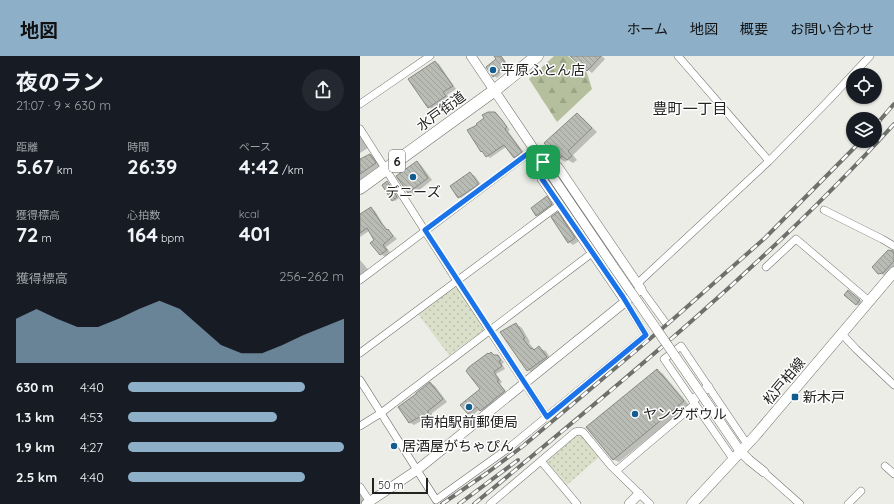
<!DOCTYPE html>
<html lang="ja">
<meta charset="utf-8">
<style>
body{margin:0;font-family:Quicksand,"Noto Sans JP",sans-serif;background:#242831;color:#f1f3f6;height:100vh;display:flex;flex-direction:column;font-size:15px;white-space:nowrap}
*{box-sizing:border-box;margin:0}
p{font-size:13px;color:#9ea1a6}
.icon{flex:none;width:22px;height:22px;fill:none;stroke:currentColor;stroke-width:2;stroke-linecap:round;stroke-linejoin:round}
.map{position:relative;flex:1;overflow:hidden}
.drawer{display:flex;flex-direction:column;background:#171b24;width:360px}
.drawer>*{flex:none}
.buttons{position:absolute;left:486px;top:12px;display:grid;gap:8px}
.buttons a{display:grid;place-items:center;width:36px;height:36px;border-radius:50%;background:#171b24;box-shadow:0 1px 3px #0004;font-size:20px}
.scale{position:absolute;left:12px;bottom:10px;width:56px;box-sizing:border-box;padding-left:4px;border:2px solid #222321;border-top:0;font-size:11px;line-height:14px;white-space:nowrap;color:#222321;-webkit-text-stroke:3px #fff;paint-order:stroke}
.pin{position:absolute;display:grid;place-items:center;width:34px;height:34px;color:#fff;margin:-17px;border-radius:8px;box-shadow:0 2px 6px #0006}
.round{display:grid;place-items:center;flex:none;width:42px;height:42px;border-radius:21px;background:#242831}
.summary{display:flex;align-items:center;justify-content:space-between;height:68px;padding:0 16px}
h1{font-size:22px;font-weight:700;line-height:30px}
.stats{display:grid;grid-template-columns:repeat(3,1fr);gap:6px;height:68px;padding:4px 16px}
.stats div{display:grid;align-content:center}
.stats b{font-size:20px;font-weight:700}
.stats small{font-size:11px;font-weight:400}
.stats p{font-size:11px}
.chart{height:112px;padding:8px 16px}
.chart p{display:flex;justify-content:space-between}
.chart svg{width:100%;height:72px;margin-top:4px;fill:#8dafc8;opacity:.7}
ul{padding:0 16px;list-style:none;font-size:13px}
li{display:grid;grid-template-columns:64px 48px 1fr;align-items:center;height:30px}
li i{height:10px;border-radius:5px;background:#8dafc8}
header{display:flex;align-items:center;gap:24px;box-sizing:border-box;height:56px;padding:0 20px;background:#8dafc8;color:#111}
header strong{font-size:19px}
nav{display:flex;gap:22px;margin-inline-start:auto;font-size:14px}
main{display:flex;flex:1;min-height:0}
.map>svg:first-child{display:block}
.forest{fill:url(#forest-firs)}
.park{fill:url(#park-dots)}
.shadow{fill:#0003}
.building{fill:url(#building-back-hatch);stroke:#878983}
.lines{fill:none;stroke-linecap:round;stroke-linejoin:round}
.minor-casing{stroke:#6f716b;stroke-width:8}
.tertiary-casing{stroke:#6f716b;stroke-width:10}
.secondary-casing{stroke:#6f716b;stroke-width:11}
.trunk-casing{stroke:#6f716b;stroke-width:13}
.minor{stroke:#fff;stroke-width:7}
.tertiary{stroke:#fff;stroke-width:9}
.secondary{stroke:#fff;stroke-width:10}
.trunk{stroke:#fff;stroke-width:12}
.rail-casing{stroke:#6e706c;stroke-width:4}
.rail{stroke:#fff;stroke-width:2.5;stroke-dasharray:8;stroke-linecap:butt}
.tertiary-bridge-casing{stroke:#6f716b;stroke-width:10;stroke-linecap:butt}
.tertiary-bridge{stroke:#fff;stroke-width:9}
.route-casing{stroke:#fff;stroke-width:8}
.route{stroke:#1a73e8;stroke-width:5}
.poi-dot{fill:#125c90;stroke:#fff;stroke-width:1.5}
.labels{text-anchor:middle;stroke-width:3;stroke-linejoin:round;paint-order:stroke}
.shield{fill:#fff;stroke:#646564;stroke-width:1}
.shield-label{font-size:13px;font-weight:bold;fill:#222321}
.poi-label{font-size:14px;fill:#222321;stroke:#fff;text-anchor:start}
.street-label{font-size:14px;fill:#222321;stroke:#fff}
.neighbourhood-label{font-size:15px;fill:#222321;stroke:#fff}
</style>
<header>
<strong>地図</strong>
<nav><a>ホーム</a><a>地図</a><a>概要</a><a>お問い合わせ</a></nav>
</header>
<main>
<section class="drawer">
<div class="summary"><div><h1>夜のラン</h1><p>21:07 · 9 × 630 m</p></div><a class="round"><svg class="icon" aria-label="share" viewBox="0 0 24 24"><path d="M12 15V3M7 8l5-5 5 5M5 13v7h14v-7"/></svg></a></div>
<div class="stats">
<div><p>距離</p><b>5.67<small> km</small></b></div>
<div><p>時間</p><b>26:39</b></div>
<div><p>ペース</p><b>4:42<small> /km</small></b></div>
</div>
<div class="stats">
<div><p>獲得標高</p><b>72<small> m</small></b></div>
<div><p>心拍数</p><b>164<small> bpm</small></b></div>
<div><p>kcal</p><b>401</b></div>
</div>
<div class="chart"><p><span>獲得標高</span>256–262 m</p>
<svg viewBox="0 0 160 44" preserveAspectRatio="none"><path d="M0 44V17L10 11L20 17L30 22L40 22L50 17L60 11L70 6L80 11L90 22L100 33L110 38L120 38L130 33L140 27L150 22L160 17V44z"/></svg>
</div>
<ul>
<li><b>630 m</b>4:40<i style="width:82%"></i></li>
<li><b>1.3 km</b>4:53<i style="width:69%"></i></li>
<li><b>1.9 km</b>4:27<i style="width:100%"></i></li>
<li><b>2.5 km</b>4:40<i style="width:82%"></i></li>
</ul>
</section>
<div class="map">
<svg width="534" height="448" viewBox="0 0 534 448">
<defs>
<pattern id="forest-firs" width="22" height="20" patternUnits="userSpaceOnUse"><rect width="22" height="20" fill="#b5be9d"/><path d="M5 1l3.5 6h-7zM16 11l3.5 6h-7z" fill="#9ba387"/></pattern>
<pattern id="park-dots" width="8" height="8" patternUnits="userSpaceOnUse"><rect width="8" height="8" fill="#d9dfc8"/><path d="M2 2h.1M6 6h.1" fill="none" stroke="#babfac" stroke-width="1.8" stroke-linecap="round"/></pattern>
<pattern id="building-back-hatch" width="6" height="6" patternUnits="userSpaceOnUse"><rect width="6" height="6" fill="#b9bbb5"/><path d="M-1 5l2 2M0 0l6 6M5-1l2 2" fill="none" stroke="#9fa09b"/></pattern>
</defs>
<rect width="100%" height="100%" fill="#ebede6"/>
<path class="forest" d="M194,0H208L227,17L232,33L197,66L169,23Z"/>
<path class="park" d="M94,231L98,232L123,270V275L89,299L58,258Z
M217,378L221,379L239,401L207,429L187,406L188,403Z"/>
<path class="shadow" d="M140,0L143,2L149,11L140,17L141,18L137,22L134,20Z
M211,0H242L245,3L232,17Z
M75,6L79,8L96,33L87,39L90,42L73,54L69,51Z
M134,57L138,60L150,74L148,75L165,98L158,103L154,101L146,91L130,102L122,95L118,70Z
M217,59L223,62L237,76L213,99L217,104L213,107L208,104L205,106L199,102L186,87Z
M0,76L8,92L0,97Z
M10,99L15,102L20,110L0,124V104Z
M57,106L61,109L72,124L53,139L49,136Z
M110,117L115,120L122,130L103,144L99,141L91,130Z
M27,127L30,128L39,142L35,145L32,144Z
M187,141L189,143L194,150L179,161L177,159Z
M11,152L15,155L25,171L37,183L26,191L30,196L25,201L21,198L12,187L16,185L9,175L0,181V159Z
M198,158L202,160L219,185L213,189L209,186L192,162Z
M534,196V212L528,219H524L519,217Z
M0,204L11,217L0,226Z
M491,237L502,246L499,250L496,248Z
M156,268L162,272L170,286L169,287L175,294L179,292L186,295L192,305L174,318L168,314L141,276Z
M136,300L141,303L144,306L142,308L145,313L136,318L142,326L140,328L147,337L124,356L120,353L112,360L101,349L121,333Z
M297,314L303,318L329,349L259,406L253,403Z
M70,327L75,330L87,346L72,357V362L66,366L63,364L54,369L49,366Z
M0,438L5,447L3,448H0Z"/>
<path class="building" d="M134,0H141L147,9L138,15L139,16L133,21L126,11L136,3Z
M210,0H241L227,15Z
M75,5L93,30L83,36L86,40L68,52L48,23Z
M128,56H135L142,64L147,71L145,73L162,96L154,102L144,89L126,101L122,95L121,96L107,74L117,69L116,68L124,62L122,59Z
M217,57L232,72L208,95L212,100L207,104L202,100L198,103L184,87Z
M10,98L16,107L0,118V103Z
M57,105L68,122L48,137L36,120Z
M110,116L118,127V129L98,142L90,130Z
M27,125L37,141L32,145L22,129Z
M187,140L192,148L176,160L171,152Z
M11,151L21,167L27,174L28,173L33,180L23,189L27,194L20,199L10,187L14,184L7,172L0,177V158Z
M198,156L215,182L208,187L191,161Z
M528,194L534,195V205L523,217L518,218L512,211Z
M488,234L500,244L496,249L484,239Z
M156,267L165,282L163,283L171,293L172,292L174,294L179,290L187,301L167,315L140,276Z
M131,296L134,299H138L141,304L139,305L142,310L134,316L139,324L137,325L145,335L133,344V345L120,355L117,351L108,358L100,349L120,333L106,315L109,311L128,297L129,298Z
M297,313L324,345L253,404L226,371Z
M70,326L83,343L68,355V359L61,364L59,361L49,367L38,351L56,338V337Z"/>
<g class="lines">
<defs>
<path id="minor" d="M318,0L409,105
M0,48L70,0
M0,73L97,225L187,361
M464,154L522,183L534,190
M406,211L436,183L509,245
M0,224L174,93
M277,228L409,105L467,46L510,0
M281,233L305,266
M481,277L496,293L534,329
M0,297L199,149
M0,324L76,444L150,391L286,279L266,246
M0,370L21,357L232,197
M373,403L304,303L321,290L387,388
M181,405L217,448
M525,410L534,418
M256,415L335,348
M404,416L440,448
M0,431L10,446
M130,448L215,376L219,375L223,376L251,410L290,448
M488,448L501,435"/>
<path id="tertiary" d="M111,0L253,210
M333,344L348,331
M346,345L380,395L389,404L404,416
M6,448L57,414L281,233L198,111L183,106L182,123L266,246
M269,448L279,438"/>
<path id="secondary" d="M332,448L395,380L534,216"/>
<path id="trunk" d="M0,132L135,34L177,0"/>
</defs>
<use href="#minor" class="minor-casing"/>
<use href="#tertiary" class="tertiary-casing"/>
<use href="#secondary" class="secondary-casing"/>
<use href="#trunk" class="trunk-casing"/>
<use href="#minor" class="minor"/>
<use href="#tertiary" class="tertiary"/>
<use href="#secondary" class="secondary"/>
<use href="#trunk" class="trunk"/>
<defs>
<path id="rail" d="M515,70L534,48
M82,448L127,417L163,390L311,265L405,182L501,85
M99,448L158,404
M114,448C260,328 407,208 534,68"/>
</defs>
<use href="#rail" class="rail-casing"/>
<use href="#rail" class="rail"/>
<defs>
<path id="tertiary-bridge" d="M253,210L346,345"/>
</defs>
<use href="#tertiary-bridge" class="tertiary-bridge-casing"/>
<use href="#tertiary-bridge" class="tertiary-bridge"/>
</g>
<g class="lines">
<defs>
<path id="route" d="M174,93L183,106L182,123L263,241L286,279L187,361L65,174Z"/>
</defs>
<use href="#route" class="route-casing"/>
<use href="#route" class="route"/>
</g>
<g class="poi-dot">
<circle cx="133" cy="14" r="4"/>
<circle cx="53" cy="121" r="4"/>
<rect x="431" y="337" width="8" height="8" rx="2"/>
<circle cx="109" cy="351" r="4"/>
<circle cx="275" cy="358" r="4"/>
<circle cx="34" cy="390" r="4"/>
</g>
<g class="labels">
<rect class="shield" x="29" y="94" width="16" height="22" rx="3"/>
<g class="shield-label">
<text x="37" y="110">6</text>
</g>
<g class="poi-label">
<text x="141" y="19">平原ふとん店</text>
<text x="53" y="141" text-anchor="middle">デニーズ</text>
<text x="443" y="346">新木戸</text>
<text x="283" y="363">ヤングボウル</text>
<text x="109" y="371" text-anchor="middle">南柏駅前郵便局</text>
<text x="42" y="395">居酒屋がちゃぴん</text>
</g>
<g class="street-label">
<text transform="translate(81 55) rotate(-36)" y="5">水戸街道</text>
<text transform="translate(424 325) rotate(-50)" y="5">松戸柏線</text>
</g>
<g class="neighbourhood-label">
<text x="330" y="58">豊町一丁目</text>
</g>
</g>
</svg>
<div class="buttons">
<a><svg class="icon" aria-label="locate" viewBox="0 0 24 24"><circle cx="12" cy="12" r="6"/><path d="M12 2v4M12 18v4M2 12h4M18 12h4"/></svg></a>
<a><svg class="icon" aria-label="layers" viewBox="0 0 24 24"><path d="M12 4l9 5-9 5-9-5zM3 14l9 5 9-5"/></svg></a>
</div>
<div class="scale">50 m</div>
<div class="pin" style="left:183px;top:106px;background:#1e9e55"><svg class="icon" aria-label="arrive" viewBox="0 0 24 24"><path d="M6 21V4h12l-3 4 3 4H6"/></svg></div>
</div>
</main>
